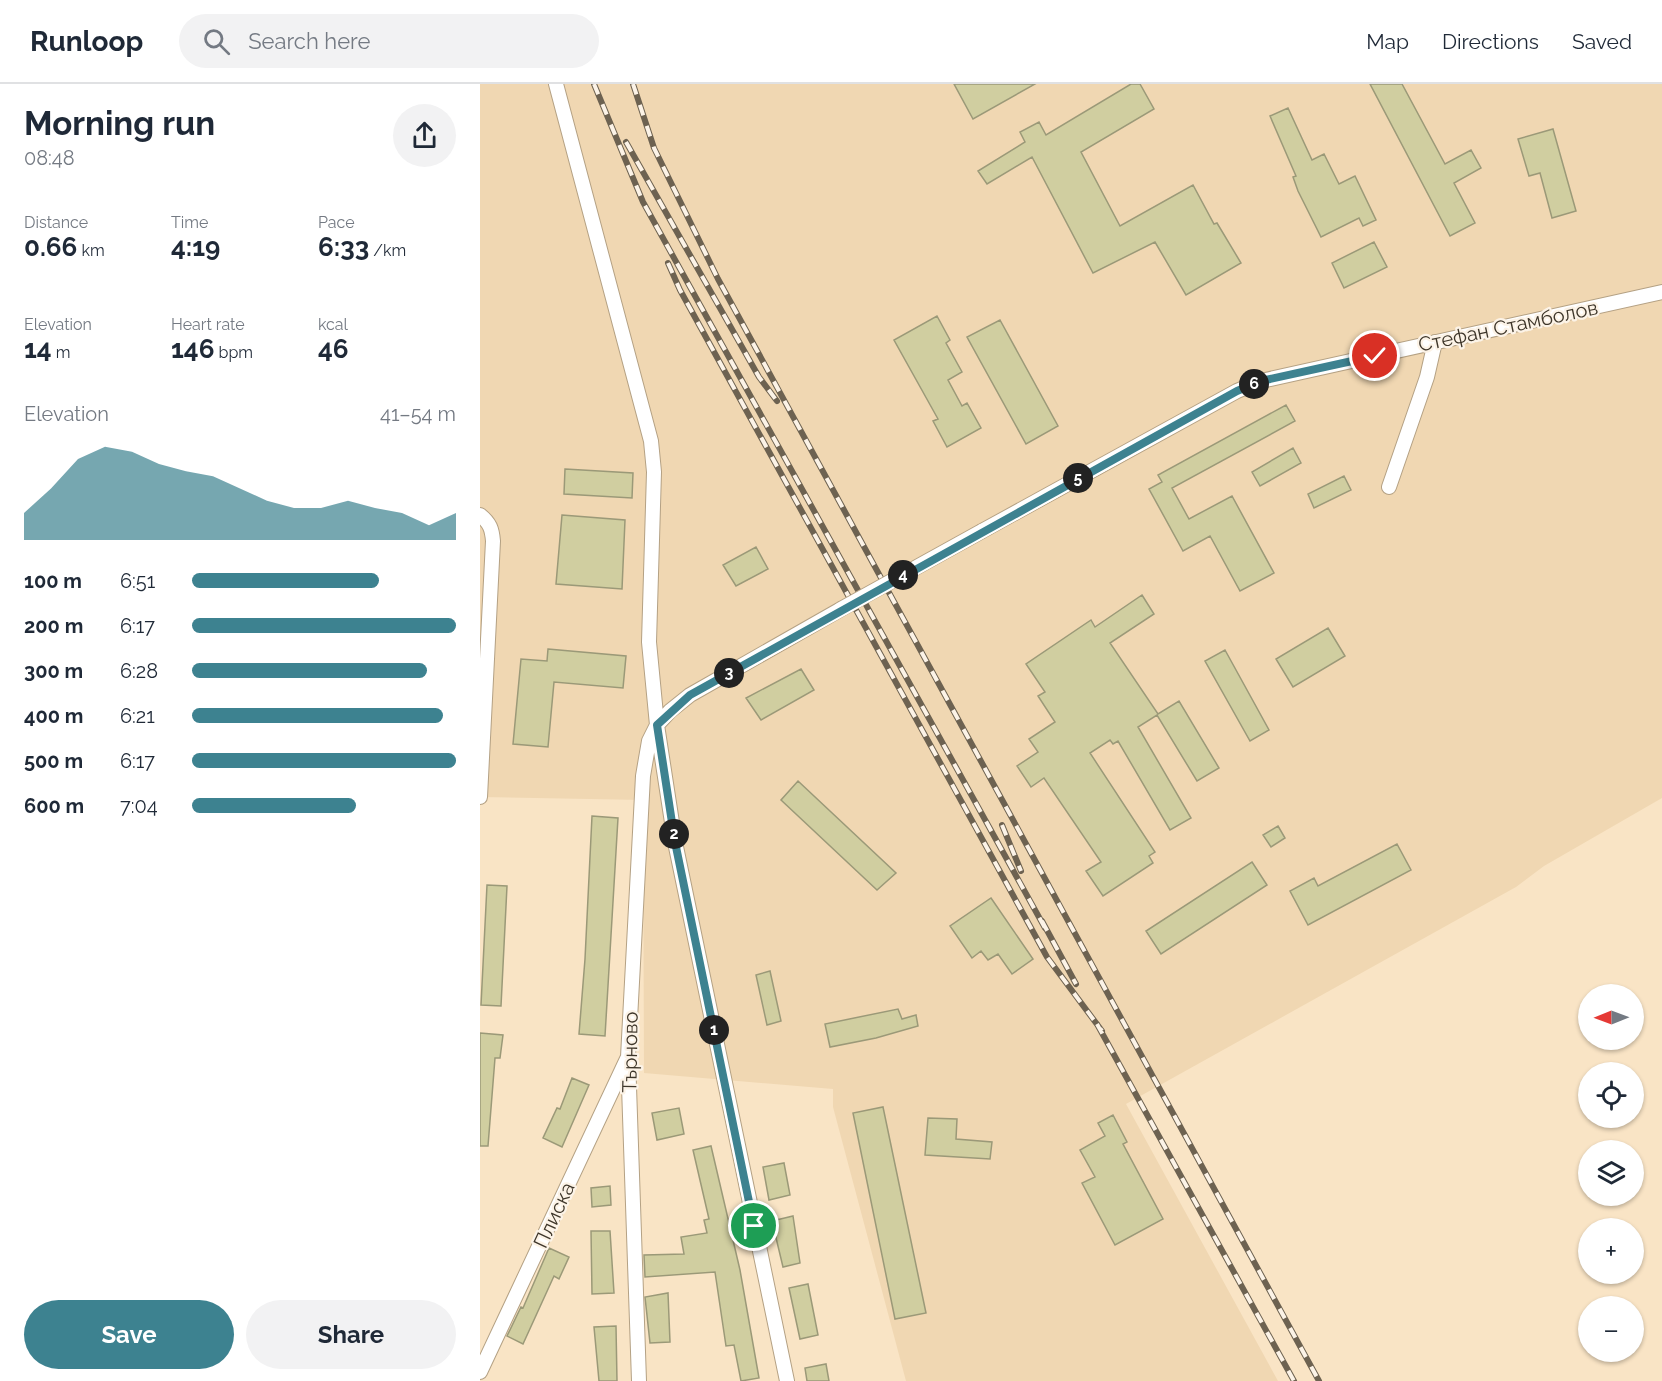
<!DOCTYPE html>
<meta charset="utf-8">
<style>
body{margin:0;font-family:Raleway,sans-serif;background:#f2f2f3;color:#1f2937;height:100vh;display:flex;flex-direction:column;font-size:22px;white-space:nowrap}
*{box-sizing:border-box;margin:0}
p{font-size:20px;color:#747a83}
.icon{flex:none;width:33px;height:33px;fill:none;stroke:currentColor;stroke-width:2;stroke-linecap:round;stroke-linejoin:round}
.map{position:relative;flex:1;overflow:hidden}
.details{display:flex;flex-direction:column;background:#fff;width:480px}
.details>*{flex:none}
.needle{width:39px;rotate:269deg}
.tools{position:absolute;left:1098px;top:900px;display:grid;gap:12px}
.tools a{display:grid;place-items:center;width:66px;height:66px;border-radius:50%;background:#fff;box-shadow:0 2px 4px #0004;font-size:30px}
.pin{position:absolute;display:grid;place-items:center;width:51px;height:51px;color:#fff;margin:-26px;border:3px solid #fff;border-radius:50%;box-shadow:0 2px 6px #0007}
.km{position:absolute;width:30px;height:30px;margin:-15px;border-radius:50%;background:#222;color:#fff;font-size:16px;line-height:30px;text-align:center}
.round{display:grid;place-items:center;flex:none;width:63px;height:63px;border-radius:32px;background:#f2f2f3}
.headline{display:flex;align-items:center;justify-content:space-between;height:102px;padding:0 24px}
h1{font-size:33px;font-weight:700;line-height:45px}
.metrics{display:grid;grid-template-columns:repeat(3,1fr);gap:9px;height:102px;padding:6px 24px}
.metrics div{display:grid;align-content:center}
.metrics b{font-size:26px;font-weight:700}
.metrics small{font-size:16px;font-weight:400}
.metrics p{font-size:16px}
.chart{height:168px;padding:12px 24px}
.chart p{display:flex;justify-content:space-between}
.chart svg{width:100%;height:108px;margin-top:6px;fill:#3d8290;opacity:.7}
.cta{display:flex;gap:12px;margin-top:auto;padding:12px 24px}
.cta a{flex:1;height:69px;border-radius:36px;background:#3d8290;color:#fff;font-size:24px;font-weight:700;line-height:69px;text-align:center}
.cta a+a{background:#f2f2f3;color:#1f2937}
ul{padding:0 24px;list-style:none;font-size:20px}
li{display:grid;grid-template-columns:96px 72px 1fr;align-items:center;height:45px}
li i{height:15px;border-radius:8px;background:#3d8290}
header{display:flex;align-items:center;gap:36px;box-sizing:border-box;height:84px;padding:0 30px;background:#fff;border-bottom:2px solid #e0e1e3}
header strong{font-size:28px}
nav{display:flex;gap:33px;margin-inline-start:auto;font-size:21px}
.search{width:420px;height:54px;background:#f2f2f3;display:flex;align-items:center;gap:15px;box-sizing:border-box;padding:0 21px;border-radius:33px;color:#747a83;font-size:22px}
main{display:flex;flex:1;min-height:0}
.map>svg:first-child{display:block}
.built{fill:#f0d7b2}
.building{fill:#d0cea0;stroke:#9b9978;stroke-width:1.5}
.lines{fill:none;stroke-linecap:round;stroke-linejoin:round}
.minor-casing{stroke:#b4a184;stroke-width:16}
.minor{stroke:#fff;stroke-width:14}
.rail-casing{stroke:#6d6251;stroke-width:6}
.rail{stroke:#fcf3e7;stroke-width:4;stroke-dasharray:11;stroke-linecap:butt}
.minor-bridge-casing{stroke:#b4a184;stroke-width:16;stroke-linecap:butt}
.minor-bridge{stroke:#fff;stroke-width:14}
.route-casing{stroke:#fff;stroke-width:12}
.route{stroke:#3d8290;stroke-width:8}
.labels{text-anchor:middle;stroke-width:4.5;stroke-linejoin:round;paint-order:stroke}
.street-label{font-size:20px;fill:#3e362a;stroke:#fcf3e7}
</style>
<header>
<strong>Runloop</strong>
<div class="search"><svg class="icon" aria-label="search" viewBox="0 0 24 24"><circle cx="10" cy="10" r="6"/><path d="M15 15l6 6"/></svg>Search here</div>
<nav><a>Map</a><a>Directions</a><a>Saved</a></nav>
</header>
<main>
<section class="details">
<div class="headline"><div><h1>Morning run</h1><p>08:48</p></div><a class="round"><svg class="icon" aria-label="share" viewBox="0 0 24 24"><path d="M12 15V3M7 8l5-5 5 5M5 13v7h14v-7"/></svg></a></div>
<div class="metrics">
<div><p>Distance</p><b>0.66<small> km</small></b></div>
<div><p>Time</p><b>4:19</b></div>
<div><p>Pace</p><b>6:33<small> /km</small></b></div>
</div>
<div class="metrics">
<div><p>Elevation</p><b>14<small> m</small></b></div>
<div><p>Heart rate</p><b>146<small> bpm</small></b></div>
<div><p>kcal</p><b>46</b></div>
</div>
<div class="chart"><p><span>Elevation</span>41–54 m</p>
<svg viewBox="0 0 160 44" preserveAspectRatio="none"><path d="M0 44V33L10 23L20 11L30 6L40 8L50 13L60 16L70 18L80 23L90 28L100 31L110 31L120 28L130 31L140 33L150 38L160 33V44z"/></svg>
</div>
<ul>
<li><b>100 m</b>6:51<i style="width:71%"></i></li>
<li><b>200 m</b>6:17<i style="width:100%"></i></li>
<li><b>300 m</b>6:28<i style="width:89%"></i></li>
<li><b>400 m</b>6:21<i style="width:95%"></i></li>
<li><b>500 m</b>6:17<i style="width:100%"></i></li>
<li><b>600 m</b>7:04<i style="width:62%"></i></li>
</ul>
<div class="cta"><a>Save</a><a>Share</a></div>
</section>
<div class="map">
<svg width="1182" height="1297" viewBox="0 0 1182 1297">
<rect width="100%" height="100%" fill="#f9e4c5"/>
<path class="built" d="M0,0H1182V714L1064,782L1036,803L646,1020L798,1297H426L353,1023V1005L164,989L163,716L0,713Z"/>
<path class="building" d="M474,0H555L493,35Z
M651,0H660L674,25L601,68L640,142L713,101L734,140L737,139L761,179L706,211L675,158L613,189L552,73L507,100L498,87L545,58L540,48L559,38L566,51Z
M890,0H922L965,80L991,66L1001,84L974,99L995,139L970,152Z
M808,24L832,76L844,70L859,100L875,92L896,136L883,142L879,134L841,153L818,107L813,93L816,92L790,32Z
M1073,45L1096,127L1072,134L1060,89L1049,92L1038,55Z
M894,158L907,183L864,204L852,179Z
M457,232L470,256L466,259L482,288L468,296L482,322L487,319L501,344L467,363L453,337L458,335L414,256Z
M520,236L578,342L546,360L487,253Z
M806,321L815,337L692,404L709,435L752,412L794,489L760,507L730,452L703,467L669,405L682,398L678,391Z
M813,364L821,379L780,402L772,388Z
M85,385L153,389L152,414L84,410Z
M864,392L871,406L834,424L828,410Z
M82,431L145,436L142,505L76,500Z
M276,463L288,485L256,502L243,481Z
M662,511L674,530L630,559L678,630L699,617L739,684L717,697L677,631L658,643L711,734L690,746L638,657L633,660L630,656L610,669L675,768L669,772L673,779L623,812L606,787L621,778L564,694L551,703L537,682L558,668L549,655L575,638L558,612L565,608L546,580L611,536L615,543Z
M848,544L865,572L813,603L796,575Z
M68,565L146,572L143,604L74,598L68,663L33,660L41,575L67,577Z
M745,566L789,646L770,657L725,577Z
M321,585L334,606L281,636L266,614Z
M318,697L416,789L397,806L301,716Z
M112,732L138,734L125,952L99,950L105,875Z
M798,742L805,754L791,763L783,751Z
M917,760L931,786L828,841L810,807L834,794L838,802Z
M772,778L787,801L681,870L666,847Z
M7,801L27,802L21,922L1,921Z
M511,814L553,875L532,890L518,870L508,876L501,867L492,874L470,842Z
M290,887L301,937L287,941L276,891Z
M418,925L422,935L436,931L438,942L396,954L350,963L345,940Z
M0,949L23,951L20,974H15L8,1062H0Z
M92,994L109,1001L82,1063L63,1054L77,1024L80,1025Z
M403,1023L446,1229L415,1235L373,1029Z
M199,1024L204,1050L177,1056L172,1029Z
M633,1031L647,1058L643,1060L683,1135L635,1161L602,1099L615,1093L600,1066L625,1052L618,1039Z
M448,1034L477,1035L476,1055L512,1058L510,1075L445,1071Z
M231,1062L260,1186L279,1294L261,1297L254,1261L246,1262L235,1188L165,1193L164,1171L204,1170L201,1153L227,1149L224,1136L229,1135L213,1066Z
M304,1079L310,1111L289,1116L283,1083Z
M130,1102L131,1121L112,1123L111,1104Z
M313,1132L320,1179L303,1183L292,1137Z
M111,1147H130L134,1209L112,1210Z
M69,1164L89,1173L79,1195L74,1192L43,1260L27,1252L41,1223L43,1224Z
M328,1200L338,1251L320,1255L309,1204Z
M188,1209L190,1258L170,1259L165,1213Z
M136,1242L137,1297H119L114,1243Z
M346,1280L349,1297H327L325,1284Z"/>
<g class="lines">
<defs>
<path id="minor" d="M76,0L171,357L174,388L169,558L177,641L195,758L307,1297
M909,403L947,293L955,258
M0,431C10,439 12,445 13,457L0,713
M502,447L757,307L781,297L1182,208
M0,1288L147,975
M159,1297L148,973L163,692L169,657L177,641L190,627L210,611L361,525"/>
</defs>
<use href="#minor" class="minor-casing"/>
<use href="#minor" class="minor"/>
<defs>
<path id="rail" d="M114,0L163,118L565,844
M153,0L174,64L238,195L839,1297
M146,58L279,293L297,317
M188,179L200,206L567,873L622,947
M522,741L541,787
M562,837L596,900
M617,940L814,1297"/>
</defs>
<use href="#rail" class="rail-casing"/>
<use href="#rail" class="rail"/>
<defs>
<path id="minor-bridge" d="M361,525L502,447"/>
</defs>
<use href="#minor-bridge" class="minor-bridge-casing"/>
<use href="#minor-bridge" class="minor-bridge"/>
</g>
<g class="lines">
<defs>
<path id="route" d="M274,1142L195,758L177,641L210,611L757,307L781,297L895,272"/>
</defs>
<use href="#route" class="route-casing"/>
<use href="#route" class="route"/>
</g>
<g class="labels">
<g class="street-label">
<text transform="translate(1028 242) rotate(-12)" y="7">Стефан Стамболов</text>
<text transform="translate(150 968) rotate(-89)" y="7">Търново</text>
<text transform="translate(74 1131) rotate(-65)" y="7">Плиска</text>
</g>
</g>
</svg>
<div class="tools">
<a><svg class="needle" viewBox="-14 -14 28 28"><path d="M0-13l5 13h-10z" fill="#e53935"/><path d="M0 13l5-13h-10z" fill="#747a83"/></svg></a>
<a><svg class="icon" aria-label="locate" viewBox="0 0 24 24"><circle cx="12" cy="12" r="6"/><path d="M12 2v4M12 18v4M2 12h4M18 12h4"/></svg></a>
<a><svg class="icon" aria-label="layers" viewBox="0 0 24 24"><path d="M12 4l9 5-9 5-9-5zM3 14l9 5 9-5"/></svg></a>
<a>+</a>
<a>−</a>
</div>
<div class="pin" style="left:274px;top:1142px;background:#1e9e55"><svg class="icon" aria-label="arrive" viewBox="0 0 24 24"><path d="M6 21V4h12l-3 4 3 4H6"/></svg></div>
<div class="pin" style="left:895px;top:272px;background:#d93025"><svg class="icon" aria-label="check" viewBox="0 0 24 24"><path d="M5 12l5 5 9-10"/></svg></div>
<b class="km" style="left:234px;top:946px">1</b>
<b class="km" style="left:194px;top:750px">2</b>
<b class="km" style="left:249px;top:589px">3</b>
<b class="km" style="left:423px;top:491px">4</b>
<b class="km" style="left:598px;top:394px">5</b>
<b class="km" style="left:774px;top:300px">6</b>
</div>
</main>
